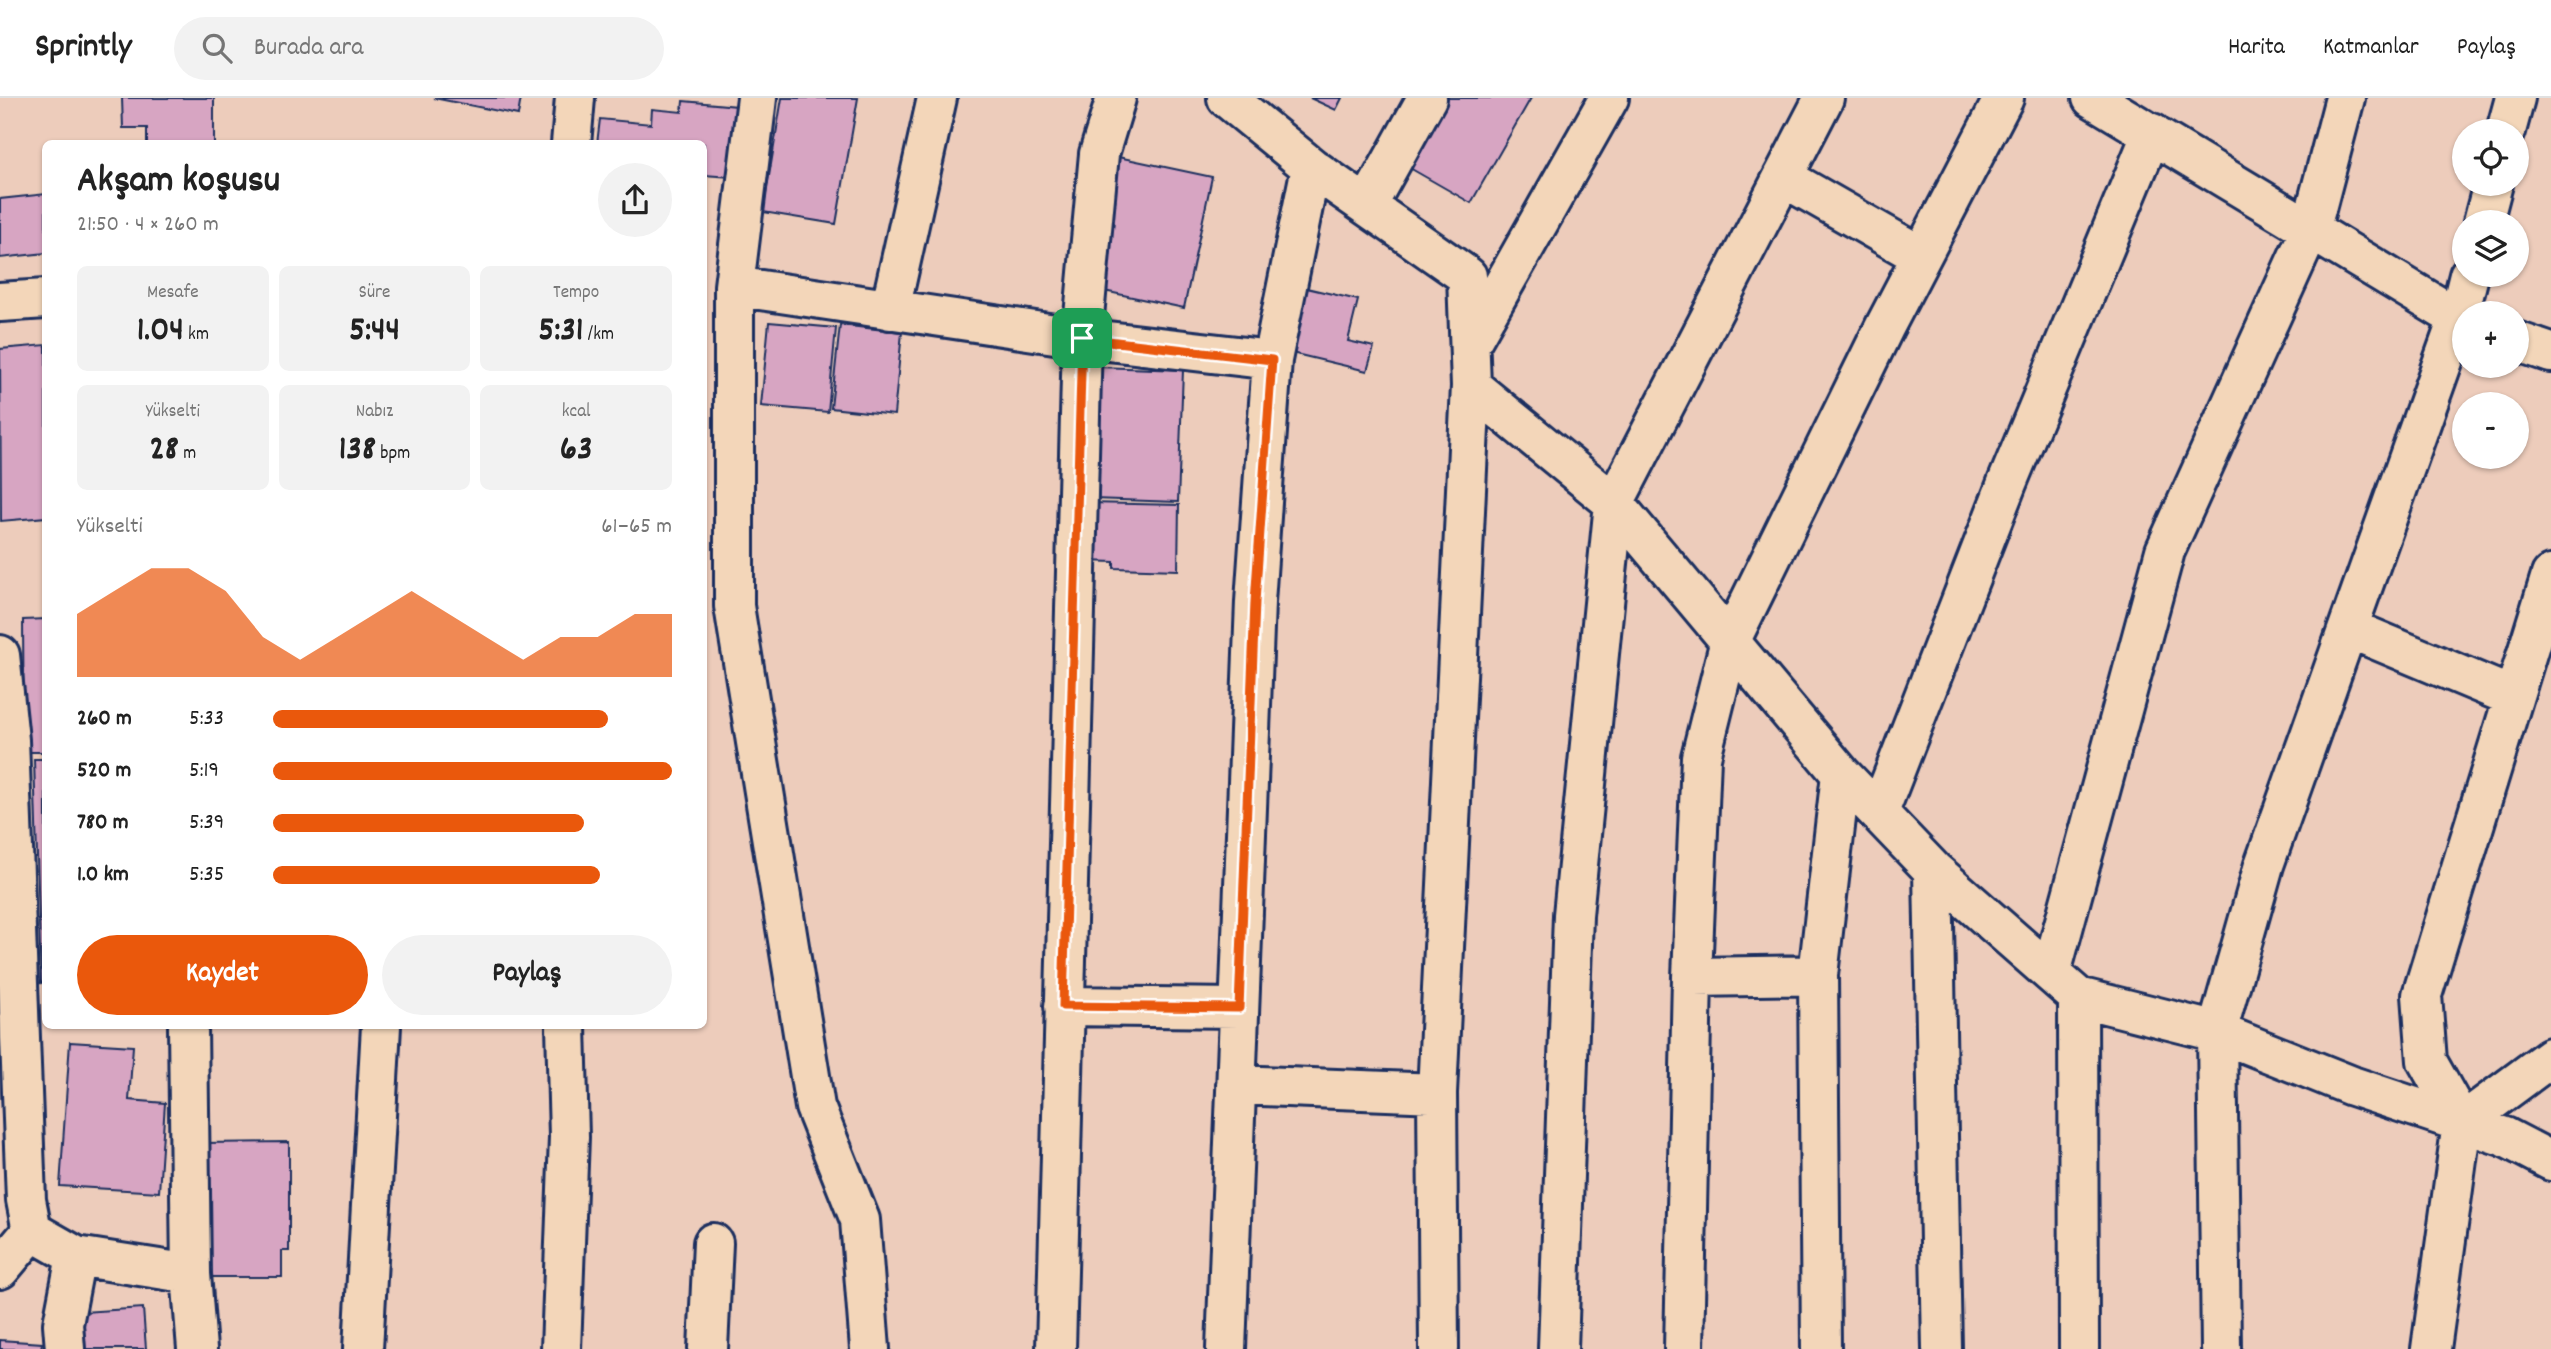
<!DOCTYPE html>
<html lang="tr">
<meta charset="utf-8">
<style>
body{margin:0;font-family:Dekko,sans-serif;background:#f2f2f2;color:#222;height:100vh;display:flex;flex-direction:column;font-size:26px;white-space:nowrap}
*{box-sizing:border-box;margin:0}
p{font-size:23px;color:#767676}
.icon{flex:none;width:38px;height:38px;fill:none;stroke:currentColor;stroke-width:2;stroke-linecap:round;stroke-linejoin:round}
.map{position:relative;flex:1;overflow:hidden}
.side{position:absolute;left:42px;top:42px;width:665px;height:889px;display:flex;flex-direction:column;background:#fff;border-radius:10px;box-shadow:0 2px 5px #0004}
.side>*{flex:none}
.buttons{position:absolute;left:2452px;top:21px;display:grid;gap:14px}
.buttons a{display:grid;place-items:center;width:77px;height:77px;border-radius:50%;background:#fff;box-shadow:0 2px 5px #0004;font-size:35px}
.pin{position:absolute;display:grid;place-items:center;width:60px;height:60px;color:#fff;margin:-30px;border-radius:14px;box-shadow:0 4px 10px #0006}
.round{display:grid;place-items:center;flex:none;width:74px;height:74px;border-radius:37px;background:#f2f2f2}
.overview{display:flex;align-items:center;justify-content:space-between;height:119px;padding:0 35px}
h1{font-size:38px;font-weight:700;line-height:52px}
.figures{display:grid;grid-template-columns:repeat(3,1fr);gap:10px;height:119px;padding:7px 35px}
.figures div{display:grid;align-content:center;border-radius:10px;background:#f2f2f2;text-align:center}
.figures b{font-size:35px;font-weight:700}
.figures small{font-size:19px;font-weight:400}
.figures p{font-size:19px}
.chart{height:196px;padding:14px 35px}
.chart p{display:flex;justify-content:space-between}
.chart svg{width:100%;height:126px;margin-top:7px;fill:#ea580c;opacity:.7}
.primary-button{display:flex;gap:14px;margin-top:auto;padding:14px 35px}
.primary-button a{flex:1;height:80px;border-radius:42px;background:#ea580c;color:#fff;font-size:28px;font-weight:700;line-height:80px;text-align:center}
.primary-button a+a{background:#f2f2f2;color:#222}
ul{padding:0 35px;list-style:none;font-size:23px}
li{display:grid;grid-template-columns:112px 84px 1fr;align-items:center;height:52px}
li i{height:18px;border-radius:9px;background:#ea580c}
header{display:flex;align-items:center;gap:42px;box-sizing:border-box;height:98px;padding:0 35px;background:#fff;border-bottom:2px solid #e0e0e0}
header strong{font-size:33px}
nav{display:flex;gap:38px;margin-inline-start:auto;font-size:24px}
.search{width:490px;height:63px;background:#f2f2f2;display:flex;align-items:center;gap:18px;box-sizing:border-box;padding:0 24px;border-radius:38px;color:#767676;font-size:26px}
.map>svg:first-child{display:block}
.building{fill:#d7a5c2;stroke:#1b2f5e;stroke-width:2}
.lines{fill:none;stroke-linecap:round;stroke-linejoin:round}
.street-casing{stroke:#1b2f5e;stroke-width:44}
.street{stroke:#f3d6b9;stroke-width:38}
.route-casing{stroke:#fff;stroke-width:14}
.route{stroke:#ea580c;stroke-width:9}
</style>
<header>
<strong>Sprintly</strong>
<div class="search"><svg class="icon" aria-label="search" viewBox="0 0 24 24"><circle cx="10" cy="10" r="6"/><path d="M15 15l6 6"/></svg>Burada ara</div>
<nav><a>Harita</a><a>Katmanlar</a><a>Paylaş</a></nav>
</header>
<div class="map">
<svg width="2551" height="1251" viewBox="0 0 2551 1251">
<rect width="100%" height="100%" fill="#edccbb"/>
<filter id="ink" filterUnits="userSpaceOnUse"><feTurbulence type="fractalNoise" baseFrequency=".0143" numOctaves="2"/><feDisplacementMap in="SourceGraphic" scale="14" xChannelSelector="R" yChannelSelector="G"/><feConvolveMatrix kernelMatrix="1 2 1 2 8 2 1 2 1" color-interpolation-filters="sRGB"/></filter>
<g filter="url(#ink)">
<path class="building" d="M122,0H214V46H147V30H123Z
M434,0H521L518,17Z
M782,0H858L836,126L763,114Z
M1310,0H1342L1336,12Z
M1438,0H1531L1471,105L1401,65Z
M683,3L737,8L731,79L704,77V46H597L600,21L651,26L652,11L682,14Z
M1118,59L1212,79L1184,210L1090,190Z
M46,96V155L0,160V101Z
M1298,188L1358,202L1348,243L1374,249L1367,273L1283,253Z
M769,224L836,230L828,314L761,308Z
M840,227L902,234L894,317L831,310Z
M46,247V419L1,423L0,251Z
M1097,269L1183,272L1178,404L1092,401Z
M1088,405L1179,407L1178,472L1114,470V464L1087,463Z
M46,521V654H24L23,522Z
M34,661H46V884L41,885Z
M70,944L133,948L129,1002L165,1005L159,1094L60,1088Z
M289,1044V1153H282V1179H204L203,1045Z
M143,1210L146,1251H71L68,1215Z
M0,1242L42,1245L41,1251H0Z"/>
<g class="lines">
<defs>
<path id="street" d="M757,0L734,188V508L815,1009L860,1122L870,1251
M1227,0L1311,69L1467,178L1471,288L1614,405L1841,676L1933,772L2078,899L2217,934L2352,988L2505,1039L2551,1063
M2092,0L2464,224
M2506,33L2515,0
M571,46L575,0
M1783,79L1921,158
M1367,108L1427,0
M2483,124L2493,86
M734,188L1082,240L1099,56L1116,0
M0,204L46,201
M890,212L937,0
M2516,243L2551,255
M1470,246L1609,0
M2348,530L2458,221L2469,177
M0,557L9,642L26,1102L32,1133L76,1158L191,1176
M1879,714L2007,385L2152,35
M1933,772L1942,1251
M2051,875L2165,453L2311,130L2345,0
M1692,879L1701,659L1729,546L1885,228L2004,0
M2078,899L2079,1251
M1064,908L1239,910
M188,928L191,1176L197,1251
M1236,987L1437,995
M2462,1025L2551,959
M0,1171L32,1133
M65,1251L63,1226L76,1158
M363,1251L381,928
M561,1251L569,1039L566,928
M708,1251L713,1145
M1056,1251L1082,240L1272,262
M1226,1251L1255,504L1272,262L1311,69
M1439,1251L1437,995L1471,288
M1558,1251L1573,817L1614,405L1824,0
M1684,1251L1692,879L1818,877
M1821,1251L1818,877L1841,676
M2221,1251L2217,934L2264,767L2348,530L2513,599
M2431,1251L2462,1025L2427,963L2422,897L2551,477"/>
</defs>
<use href="#street" class="street-casing"/>
<use href="#street" class="street"/>
</g>
</g>
<g class="lines" filter="url(#ink)">
<defs>
<path id="route" d="M1082,240L1272,262L1255,504L1239,910L1063,908Z"/>
</defs>
<use href="#route" class="route-casing"/>
<use href="#route" class="route"/>
</g>
</svg>
<div class="buttons">
<a><svg class="icon" aria-label="locate" viewBox="0 0 24 24"><circle cx="12" cy="12" r="6"/><path d="M12 2v4M12 18v4M2 12h4M18 12h4"/></svg></a>
<a><svg class="icon" aria-label="layers" viewBox="0 0 24 24"><path d="M12 4l9 5-9 5-9-5zM3 14l9 5 9-5"/></svg></a>
<a>+</a>
<a>−</a>
</div>
<div class="pin" style="left:1082px;top:240px;background:#1e9e55"><svg class="icon" aria-label="arrive" viewBox="0 0 24 24"><path d="M6 21V4h12l-3 4 3 4H6"/></svg></div>
<section class="side">
<div class="overview"><div><h1>Akşam koşusu</h1><p>21:50 · 4 × 260 m</p></div><a class="round"><svg class="icon" aria-label="share" viewBox="0 0 24 24"><path d="M12 15V3M7 8l5-5 5 5M5 13v7h14v-7"/></svg></a></div>
<div class="figures">
<div><p>Mesafe</p><b>1.04<small> km</small></b></div>
<div><p>Süre</p><b>5:44</b></div>
<div><p>Tempo</p><b>5:31<small> /km</small></b></div>
</div>
<div class="figures">
<div><p>Yükselti</p><b>28<small> m</small></b></div>
<div><p>Nabız</p><b>138<small> bpm</small></b></div>
<div><p>kcal</p><b>63</b></div>
</div>
<div class="chart"><p><span>Yükselti</span>61–65 m</p>
<svg viewBox="0 0 160 44" preserveAspectRatio="none"><path d="M0 44V22L10 14L20 6L30 6L40 14L50 30L60 38L70 30L80 22L90 14L100 22L110 30L120 38L130 30L140 30L150 22L160 22V44z"/></svg>
</div>
<ul>
<li><b>260 m</b>5:33<i style="width:84%"></i></li>
<li><b>520 m</b>5:19<i style="width:100%"></i></li>
<li><b>780 m</b>5:39<i style="width:78%"></i></li>
<li><b>1.0 km</b>5:35<i style="width:82%"></i></li>
</ul>
<div class="primary-button"><a>Kaydet</a><a>Paylaş</a></div>
</section>
</div>
